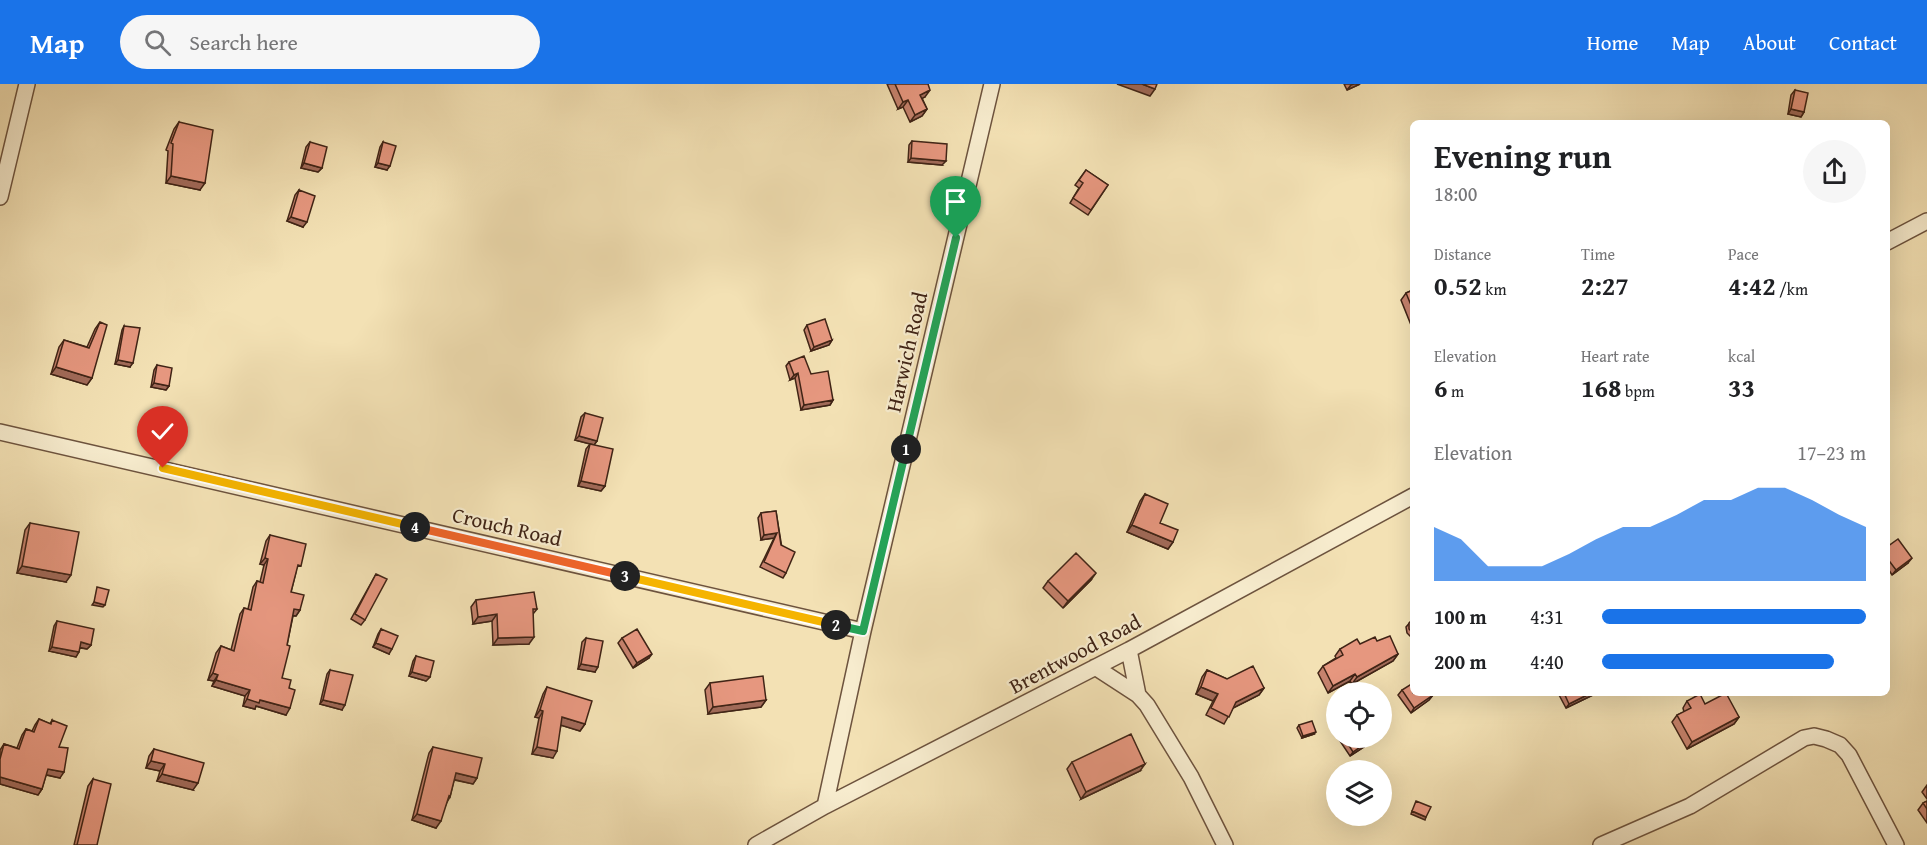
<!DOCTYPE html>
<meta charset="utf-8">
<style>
body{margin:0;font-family:"Gentium Book Plus",serif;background:#f6f6f6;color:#202124;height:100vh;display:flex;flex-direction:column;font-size:22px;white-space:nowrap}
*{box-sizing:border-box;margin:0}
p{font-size:20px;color:#757577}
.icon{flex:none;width:33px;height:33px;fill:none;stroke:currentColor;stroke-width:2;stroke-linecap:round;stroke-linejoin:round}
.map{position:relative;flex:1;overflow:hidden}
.details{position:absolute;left:1410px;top:36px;width:480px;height:576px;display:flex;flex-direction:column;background:#fff;border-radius:9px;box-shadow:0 6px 24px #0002}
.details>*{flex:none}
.tools{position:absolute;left:1326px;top:598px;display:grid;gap:12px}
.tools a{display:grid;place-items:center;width:66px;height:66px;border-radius:50%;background:#fff;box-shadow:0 6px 24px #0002;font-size:30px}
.pin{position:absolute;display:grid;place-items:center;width:51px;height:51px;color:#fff;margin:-62px -26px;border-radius:50% 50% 50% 0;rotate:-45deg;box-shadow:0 0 6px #0007}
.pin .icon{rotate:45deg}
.km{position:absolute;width:30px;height:30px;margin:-15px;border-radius:50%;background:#222;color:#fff;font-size:16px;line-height:30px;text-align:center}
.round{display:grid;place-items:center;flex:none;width:63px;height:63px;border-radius:32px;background:#f6f6f6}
.overview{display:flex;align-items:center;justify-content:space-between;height:102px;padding:0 24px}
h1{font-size:33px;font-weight:600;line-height:45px}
.stats{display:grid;grid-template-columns:repeat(3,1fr);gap:9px;height:102px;padding:6px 24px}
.stats div{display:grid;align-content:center}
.stats b{font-size:26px;font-weight:600}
.stats small{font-size:16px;font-weight:400}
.stats p{font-size:16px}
.chart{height:168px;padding:12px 24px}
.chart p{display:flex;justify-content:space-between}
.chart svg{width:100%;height:108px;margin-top:6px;fill:#1a73e8;opacity:.7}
ul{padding:0 24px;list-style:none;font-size:20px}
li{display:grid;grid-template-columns:96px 72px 1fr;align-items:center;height:45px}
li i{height:15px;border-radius:8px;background:#1a73e8}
header{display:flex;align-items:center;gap:36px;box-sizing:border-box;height:84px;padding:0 30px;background:#1a73e8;color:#fff}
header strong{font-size:28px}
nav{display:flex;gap:33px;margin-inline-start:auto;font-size:21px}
.search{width:420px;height:54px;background:#f6f6f6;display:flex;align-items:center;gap:15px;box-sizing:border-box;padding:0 21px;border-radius:33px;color:#757577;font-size:22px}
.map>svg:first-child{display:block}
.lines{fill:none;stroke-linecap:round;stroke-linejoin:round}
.minor-casing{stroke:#6d533e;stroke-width:18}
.minor{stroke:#f7ecce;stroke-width:15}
.wall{fill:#c6826d;stroke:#402416;stroke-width:1.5}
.shaded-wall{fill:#a16a59;stroke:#402416;stroke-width:1.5}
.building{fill:#e6977f;stroke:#402416;stroke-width:1.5}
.split-1-casing{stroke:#fff;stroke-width:12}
.split-2-casing{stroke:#fff;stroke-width:12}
.split-3-casing{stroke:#fff;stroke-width:12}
.split-4-casing{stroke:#fff;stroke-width:12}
.split-5-casing{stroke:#fff;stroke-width:12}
.split-1{stroke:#22a559;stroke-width:8}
.split-2{stroke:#22a559;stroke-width:8}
.split-3{stroke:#f5b400;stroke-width:8}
.split-4{stroke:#f0652b;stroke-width:8}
.split-5{stroke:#f5b400;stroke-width:8}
.labels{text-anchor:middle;stroke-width:4.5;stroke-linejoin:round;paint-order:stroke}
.street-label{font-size:21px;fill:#402416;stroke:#f7ecce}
</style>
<header>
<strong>Map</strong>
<div class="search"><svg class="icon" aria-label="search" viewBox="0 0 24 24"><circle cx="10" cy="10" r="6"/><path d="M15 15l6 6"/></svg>Search here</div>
<nav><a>Home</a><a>Map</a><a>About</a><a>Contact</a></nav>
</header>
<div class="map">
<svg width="1927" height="761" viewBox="0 0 1927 761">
<rect width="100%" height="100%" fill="#f3e1b4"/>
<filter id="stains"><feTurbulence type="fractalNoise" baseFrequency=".00333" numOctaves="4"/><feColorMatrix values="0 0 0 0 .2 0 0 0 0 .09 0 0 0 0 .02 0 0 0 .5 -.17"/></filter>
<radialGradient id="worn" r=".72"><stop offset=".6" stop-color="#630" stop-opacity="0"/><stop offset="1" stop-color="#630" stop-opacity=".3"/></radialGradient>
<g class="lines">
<defs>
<path id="minor" d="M0,113L27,0
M1887,158L1927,137
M0,348L863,547
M1129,566L1138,611
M1095,583L1138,611L1147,621L1191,693L1225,761
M825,722L863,547L992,0
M756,761L825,722L1129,566L1413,412
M1601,761L1690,722L1804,654L1814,652L1826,655L1840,661L1849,671L1896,761"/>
</defs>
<use href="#minor" class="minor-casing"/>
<use href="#minor" class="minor"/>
</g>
<path class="wall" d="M887,0H928L925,13L922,14L927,25L922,32L910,38L903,23L898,25Z
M1344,0H1360L1347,6Z
M1795,6L1804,28L1801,33L1788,30L1791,11Z
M179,38L200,106L166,99L168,67L166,66L174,45Z
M912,57L942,81L908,78L909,61Z
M310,58L322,84L318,88L301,84L306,63Z
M383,58L387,86L375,83L380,63Z
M1086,86L1108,101L1088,131L1070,119L1079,104L1075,101Z
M299,106L303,143L287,137L295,111Z
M1413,206V246L1401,216L1406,209Z
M100,238L92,294L87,301L51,290L59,263L64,256L87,263L95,245Z
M807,241L832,256L829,261L811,267L804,246Z
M124,242L130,283L115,280L122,246Z
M789,278L811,290L833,316L830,321L801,326L795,294L790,296L786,282Z
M157,281L169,302L166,306L151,303L154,286Z
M585,329L597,357L594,361L605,402L601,407L578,402L586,365L590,360L575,356L581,333Z
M1145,410L1160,439L1173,458L1168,465L1127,448L1140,417Z
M776,427L786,489L783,494L760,483L774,454L761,456L758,434L761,429Z
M30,439L66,498L17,489L25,446Z
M270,451L296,488L291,508L300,526L296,532H293L287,561L282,594L289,604L286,631L256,622L255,625L243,622L245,612L212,602L214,597L208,596L216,569L221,562L231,566L240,530L244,524L248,525L253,503L257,497L260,498L264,481L260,480L266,457Z
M1887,463L1908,479L1892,491L1887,483Z
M376,490L365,536L361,541L351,535Z
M1091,496L1063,524L1043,504L1048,497Z
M476,516L537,525L533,530L529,560L493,561L492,537L473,540L471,523Z
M1413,535V553H1411L1407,549L1406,543Z
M57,537L91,561L87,565L80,564L76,573L49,567L54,542Z
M381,545L389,570L373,563L378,550Z
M586,554L595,588L578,585L582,558Z
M622,554L649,574L633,584L618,559Z
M1360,560L1398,570L1393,577L1352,600L1350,597L1328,609L1318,589L1323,582L1336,574L1335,572L1340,565Z
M416,572L430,593L426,597L409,592L413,577Z
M330,586L342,626L320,620L327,590Z
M1207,586L1227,595L1264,604L1259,611L1233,624L1224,640L1206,631L1213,617L1196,610L1202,593Z
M710,599L766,616L761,623L708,630L705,606Z
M547,603L585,640L580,647L561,641L553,674L532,670L539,634L535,633L543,610Z
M1402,606L1433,611L1429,616L1411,629L1398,611Z
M1558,609H1597L1566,624Z
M1687,617L1705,620L1739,633L1734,640L1687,665L1672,638L1677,631L1684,628L1683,624Z
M39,635L50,640L52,636L59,663L60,694L46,691L42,705L38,711L0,700V666L4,660L17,664L22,651L26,645L32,647L35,641Z
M1299,641L1314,650L1302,654L1297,644Z
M1338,654H1369L1370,656L1367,661L1350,672Z
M433,663L477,694L473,700L454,696L450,713L447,718L436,744L412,736L429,669Z
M154,665L193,706L157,697L160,687L146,684L149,672Z
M1072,678L1140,687L1081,715L1067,685Z
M93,695L97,761H74L88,702Z
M1927,701V715L1922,708Z
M1927,717V739L1918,726L1923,719Z"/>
<path class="shaded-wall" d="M1117,0H1142L1155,5L1150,12Z
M1354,0H1360L1347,6L1351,1Z
M930,6L925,13L915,18L920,11Z
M908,16L903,23L898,25L903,18Z
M927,25L922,32L910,38L915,31Z
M1791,25L1804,28L1801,33L1788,30Z
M911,74L946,77L942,81L908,78Z
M304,79L322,84L318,88L301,84Z
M378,79L390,82L387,86L375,83Z
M171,92L205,99L200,106L166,99Z
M291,133L307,138L303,143L287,137Z
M832,256L829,261L811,267L814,263Z
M118,276L133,279L130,283L115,280Z
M56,283L92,294L87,301L51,290Z
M798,289L795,294L790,296L794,291Z
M154,299L169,302L166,306L151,303Z
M833,316L830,321L801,326L804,321Z
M579,352L597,357L594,361L575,356Z
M581,397L605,402L601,407L578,402Z
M1132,441L1173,458L1168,465L1127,448Z
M777,449L774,454L761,456L764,451Z
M265,474L268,475L264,481L260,480Z
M1912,474L1908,479L1892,491L1896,486Z
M22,482L71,491L66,498L17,489Z
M1096,489L1091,496L1063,524L1068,517Z
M94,518L105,521L103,523L92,521Z
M294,525L300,526L296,532L290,531Z
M497,530L492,537L473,540L478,533Z
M534,553L529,560L493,561L498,554Z
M81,558L91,561L87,565L78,563Z
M376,559L392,565L389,570L373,563Z
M52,563L79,568L76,573L49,567Z
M652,570L649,574L633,584L637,579Z
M1398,570L1393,577L1352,600L1357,593Z
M581,580L598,583L595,588L578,585Z
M412,588L430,593L426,597L409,592Z
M213,589L218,591L214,597L208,596Z
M1355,590L1350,597L1328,609L1333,602Z
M216,596L250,606L245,612L212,602Z
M1201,603L1218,610L1213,617L1196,610Z
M1264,604L1259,611L1231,625L1236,618Z
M1591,609H1597L1566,624L1569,620Z
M1433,611L1429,616L1411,629L1414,624Z
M247,615L260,616L290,624L286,631L256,622L255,625L243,622Z
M323,616L345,621L342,626L320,620Z
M766,616L761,623L708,630L713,623Z
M540,626L543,627L539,634L535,633Z
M562,633L585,640L580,647L557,640Z
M1739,633L1734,640L1687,665L1692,658Z
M1316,648L1314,650L1302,654L1303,652Z
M1370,656L1367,661L1350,672L1353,668Z
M537,663L557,667L553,674L532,670Z
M151,677L165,680L160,687L146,684Z
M1145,680L1140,687L1081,715L1086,708Z
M48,685L64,688L60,694L43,690Z
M456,689L477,694L473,700L452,695Z
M162,690L198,699L193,706L157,697Z
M0,693L42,705L38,711L0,700Z
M1412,727L1426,733L1425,736L1411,730Z
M417,730L441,737L436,744L412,736Z"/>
<path class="building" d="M895,0H928L930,6L920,11L927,25L915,31L908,16L903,18Z
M1142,0H1157L1155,5Z
M1795,6L1808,9L1804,28L1791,25Z
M179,38L213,46L205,99L171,92L173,60L171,59Z
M912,57L947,60L946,77L911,74Z
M310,58L327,63L322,84L304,79Z
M383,58L396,62L390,82L378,79Z
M1086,86L1108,101L1091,126L1073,114L1083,99L1079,96Z
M299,106L315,112L307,138L291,133Z
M1413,206V226L1406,209Z
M825,235L832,256L814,263L807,241Z
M100,238L107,241L92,294L56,283L64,256L89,264Z
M124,242L140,244L133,279L118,276Z
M804,272L811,290L828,287L833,316L804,321L798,289L794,291L789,278Z
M157,281L172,284L169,302L154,299Z
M585,329L603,334L597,357L579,352Z
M590,360L613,365L605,402L581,397Z
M1145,410L1168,420L1160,439L1178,446L1173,458L1132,441Z
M776,427L781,461L795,468L786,489L764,478L777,449L764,451L761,429Z
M30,439L79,448L71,491L22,482Z
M270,451L306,460L301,482L298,481L291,508L304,511L300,526L294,525L287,561L290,562L282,594L291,596L289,604L295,606L290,624L260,616L259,619L247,615L250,606L216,596L218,591L213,589L221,562L234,567L244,524L251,526L257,497L263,499L268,475L265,474Z
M1898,455L1912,474L1896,486L1887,474V463Z
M1076,469L1096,489L1068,517L1048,497Z
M376,490L387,495L365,536L355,530Z
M97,503L109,506L105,521L94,518Z
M534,508L537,525H533L534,553L498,554L497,530L478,533L476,516Z
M1413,535V549L1409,545V539Z
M57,537L94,545L91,561L81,558L79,568L52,563Z
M381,545L398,552L392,565L376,559Z
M637,545L652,570L637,579L622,554Z
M1390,552L1398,570L1357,593L1355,590L1333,602L1323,582L1343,571L1340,565L1357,555L1360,560L1375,553L1377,557Z
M586,554L603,557L598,583L581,580Z
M416,572L434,577L430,593L412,588Z
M1253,582L1264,604L1236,618L1229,633L1211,624L1218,610L1201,603L1207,586L1227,595Z
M330,586L353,591L345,621L323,616Z
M763,592L766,616L713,623L710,599Z
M1413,599V609H1431L1433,611L1414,624L1402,606Z
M547,603L592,617L585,640L562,633L557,667L537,663L543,627L540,626Z
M1564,609H1591L1569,620Z
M1726,609L1739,633L1692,658L1677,631L1691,624L1687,617L1700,610L1705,620Z
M39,635L51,640L52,636L67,642L59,663L68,664L64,688L48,685L42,705L0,693V675L4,660L19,665L26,645L34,648Z
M1312,637L1316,648L1303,652L1299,641Z
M1131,650L1145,680L1086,708L1072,678Z
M1344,654H1369L1370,656L1353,668Z
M433,663L482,674L477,694L456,689L450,713L449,712L441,737L417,730Z
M154,665L204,679L198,699L162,690L165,680L151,677Z
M93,695L111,700L97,761H77Z
M1416,717L1431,723L1426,733L1412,727Z
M1927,717V725L1923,719Z"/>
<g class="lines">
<defs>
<path id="split-1" d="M906,365L956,154"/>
<path id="split-2" d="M836,541L863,547L906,365"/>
<path id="split-3" d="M625,492L836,541"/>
<path id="split-4" d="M415,443L625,492"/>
<path id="split-5" d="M163,384L415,443"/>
</defs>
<use href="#split-1" class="split-1-casing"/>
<use href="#split-2" class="split-2-casing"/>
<use href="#split-3" class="split-3-casing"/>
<use href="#split-4" class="split-4-casing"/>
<use href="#split-5" class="split-5-casing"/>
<use href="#split-1" class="split-1"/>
<use href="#split-2" class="split-2"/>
<use href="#split-3" class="split-3"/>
<use href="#split-4" class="split-4"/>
<use href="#split-5" class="split-5"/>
</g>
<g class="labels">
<g class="street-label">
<text transform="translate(907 268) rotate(-77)" y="7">Harwich Road</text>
<text transform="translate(507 443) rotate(13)" y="7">Crouch Road</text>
<text transform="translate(1075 570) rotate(-28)" y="7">Brentwood Road</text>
</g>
</g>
<rect width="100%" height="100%" filter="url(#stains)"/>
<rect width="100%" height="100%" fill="url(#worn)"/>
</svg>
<div class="tools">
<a><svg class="icon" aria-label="locate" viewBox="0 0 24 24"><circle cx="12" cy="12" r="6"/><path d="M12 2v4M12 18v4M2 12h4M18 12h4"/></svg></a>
<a><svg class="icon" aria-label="layers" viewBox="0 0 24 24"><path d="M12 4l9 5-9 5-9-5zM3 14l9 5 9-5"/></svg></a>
</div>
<div class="pin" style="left:956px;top:154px;background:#1e9e55"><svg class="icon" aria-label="arrive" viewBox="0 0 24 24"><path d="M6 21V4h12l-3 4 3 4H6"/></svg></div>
<div class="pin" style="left:163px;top:384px;background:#d93025"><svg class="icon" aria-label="check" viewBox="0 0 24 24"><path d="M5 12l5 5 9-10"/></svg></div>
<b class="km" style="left:906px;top:365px">1</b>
<b class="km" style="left:836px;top:541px">2</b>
<b class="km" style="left:625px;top:492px">3</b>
<b class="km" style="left:415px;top:443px">4</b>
<section class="details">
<div class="overview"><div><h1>Evening run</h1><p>18:00</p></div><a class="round"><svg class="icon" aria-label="share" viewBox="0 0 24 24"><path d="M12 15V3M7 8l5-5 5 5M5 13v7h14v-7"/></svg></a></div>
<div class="stats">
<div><p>Distance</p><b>0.52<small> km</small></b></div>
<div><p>Time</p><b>2:27</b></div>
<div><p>Pace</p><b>4:42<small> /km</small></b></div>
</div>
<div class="stats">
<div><p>Elevation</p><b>6<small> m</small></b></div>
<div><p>Heart rate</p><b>168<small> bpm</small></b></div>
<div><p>kcal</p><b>33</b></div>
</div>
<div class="chart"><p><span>Elevation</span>17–23 m</p>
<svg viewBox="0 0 160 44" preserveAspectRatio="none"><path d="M0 44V22L10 27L20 38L30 38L40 38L50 33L60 27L70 22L80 22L90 17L100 11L110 11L120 6L130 6L140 11L150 17L160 22V44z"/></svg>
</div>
<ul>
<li><b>100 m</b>4:31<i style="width:100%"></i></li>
<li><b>200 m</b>4:40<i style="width:88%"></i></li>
</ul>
</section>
</div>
